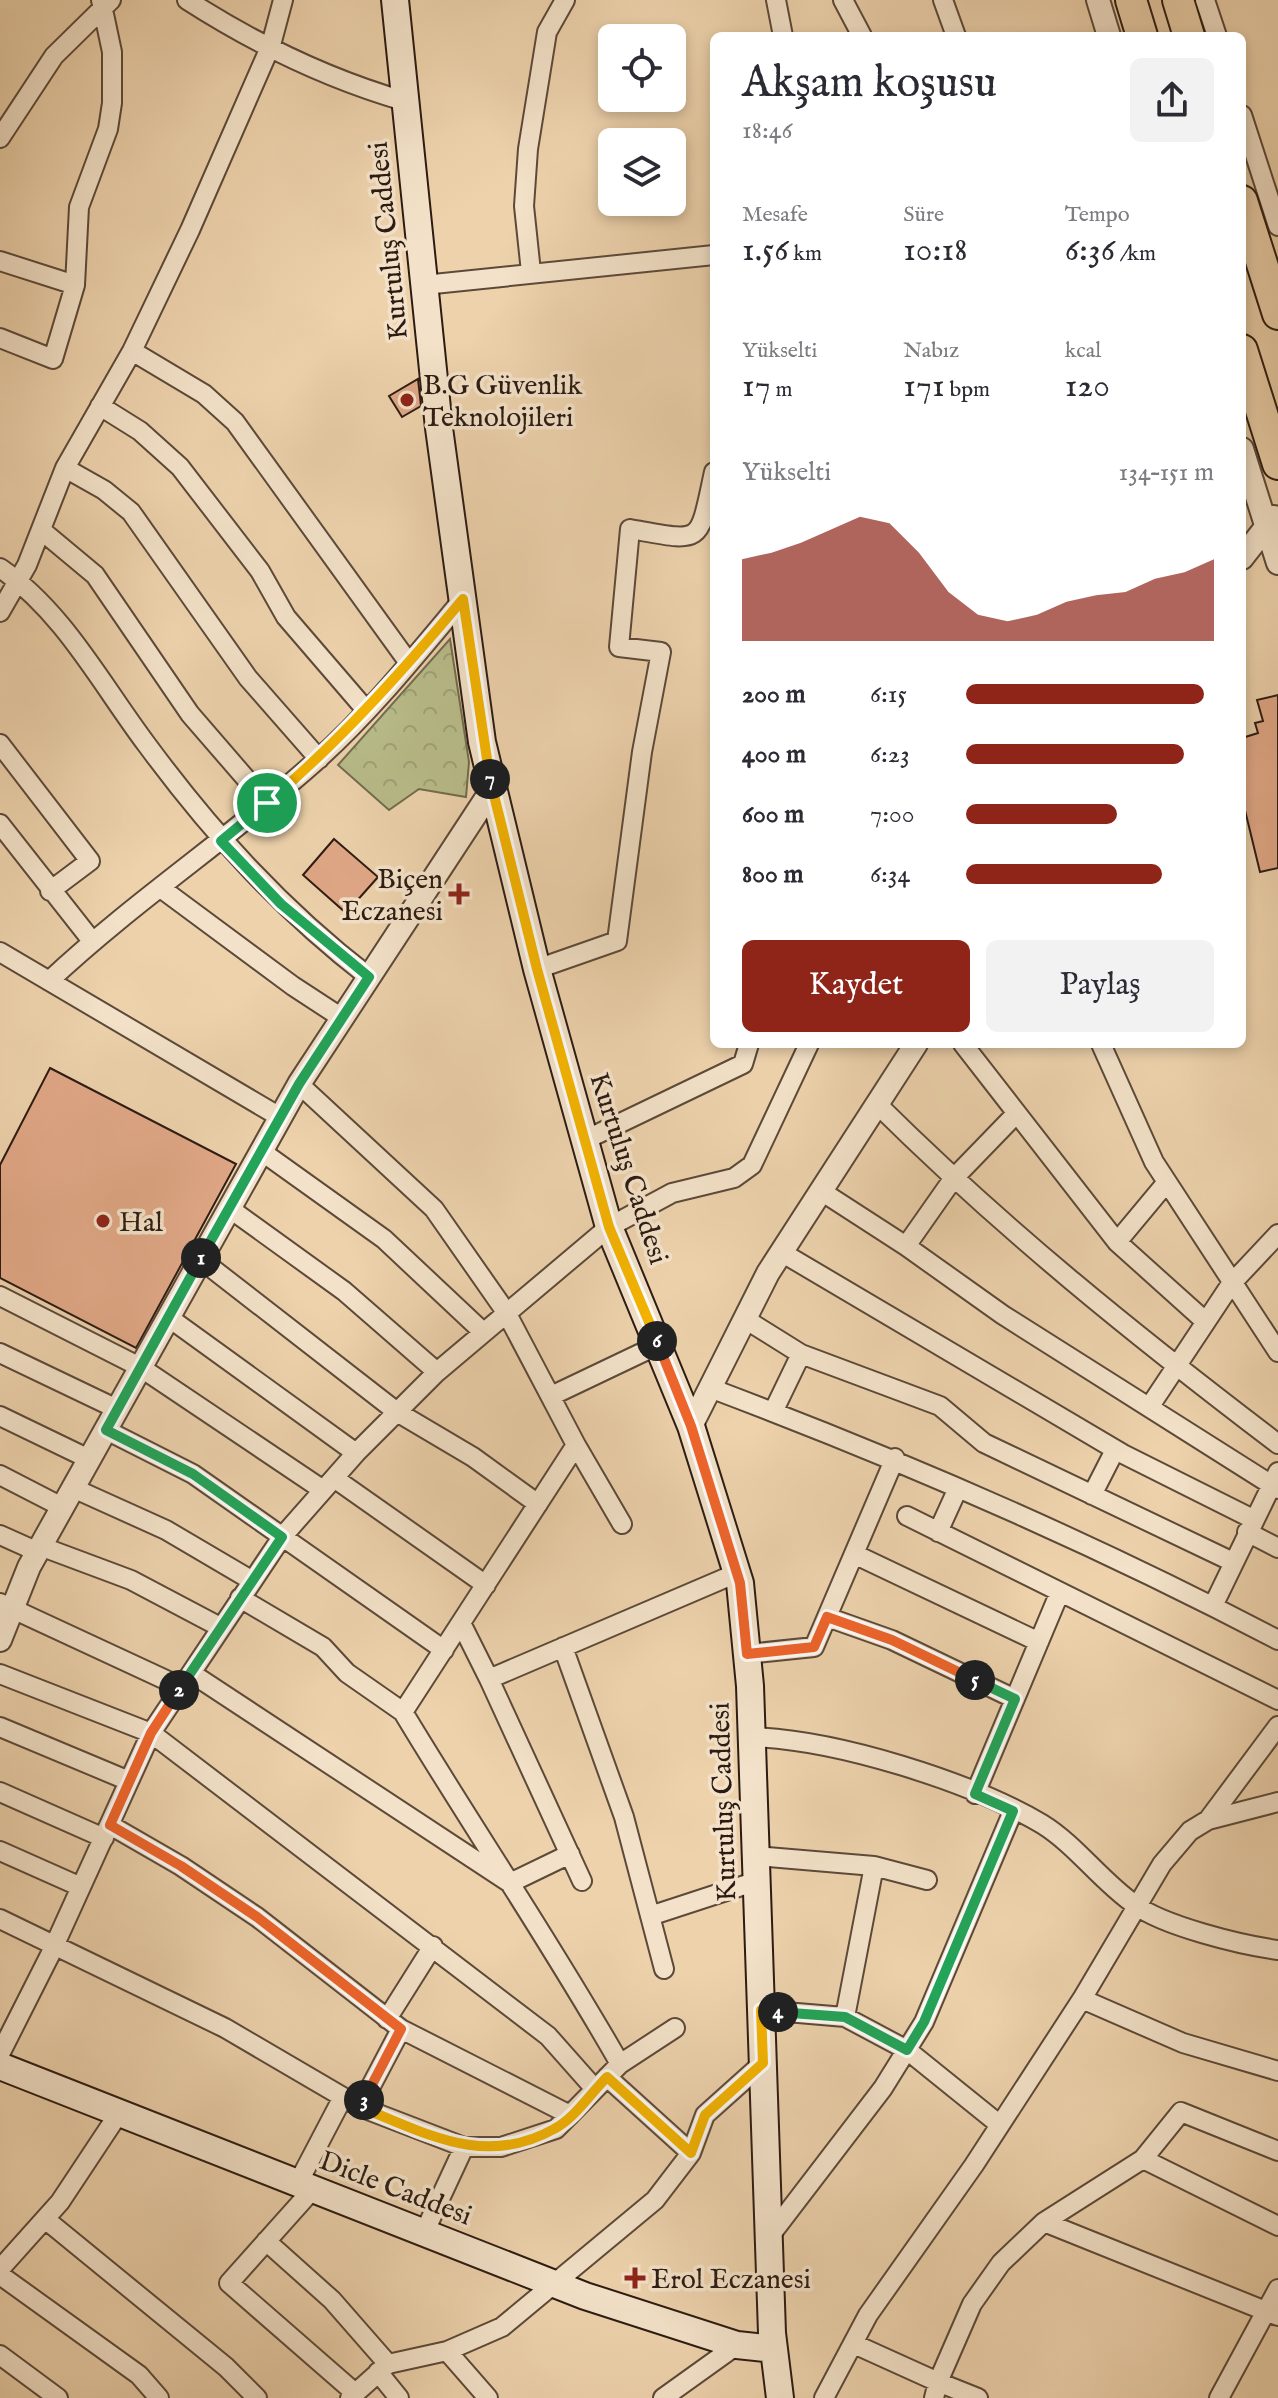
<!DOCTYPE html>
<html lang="tr">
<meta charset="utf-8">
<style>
body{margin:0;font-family:"IM FELL English",serif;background:#f2f2f3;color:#2b2b33;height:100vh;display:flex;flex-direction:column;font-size:30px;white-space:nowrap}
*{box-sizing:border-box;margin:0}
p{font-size:26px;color:#7c7c81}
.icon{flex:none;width:44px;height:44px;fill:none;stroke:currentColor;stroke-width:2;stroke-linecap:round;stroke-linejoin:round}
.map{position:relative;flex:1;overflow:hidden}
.side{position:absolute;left:710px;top:32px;width:536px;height:1016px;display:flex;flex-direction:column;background:#fff;border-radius:12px;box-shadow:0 4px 12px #0003}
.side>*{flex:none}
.fabs{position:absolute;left:598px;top:24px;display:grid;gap:16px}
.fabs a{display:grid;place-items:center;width:88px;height:88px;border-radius:12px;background:#fff;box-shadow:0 4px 12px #0003;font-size:40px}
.pin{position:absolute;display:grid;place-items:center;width:68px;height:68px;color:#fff;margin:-34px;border:4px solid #fff;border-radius:50%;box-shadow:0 2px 8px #0007}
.km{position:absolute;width:40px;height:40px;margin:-20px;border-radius:50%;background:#222;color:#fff;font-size:22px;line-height:40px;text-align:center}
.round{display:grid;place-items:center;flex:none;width:84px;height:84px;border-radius:12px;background:#f2f2f3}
.overview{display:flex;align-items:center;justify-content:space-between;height:136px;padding:0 32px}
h1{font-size:44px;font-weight:600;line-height:60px}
.metrics{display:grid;grid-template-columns:repeat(3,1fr);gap:12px;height:136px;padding:8px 32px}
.metrics div{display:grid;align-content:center}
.metrics b{font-size:34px;font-weight:600}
.metrics small{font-size:22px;font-weight:400}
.metrics p{font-size:22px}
.chart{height:224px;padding:16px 32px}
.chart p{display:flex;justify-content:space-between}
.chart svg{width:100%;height:144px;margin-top:8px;fill:#8f2418;opacity:.7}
.cta{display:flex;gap:16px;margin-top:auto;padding:16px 32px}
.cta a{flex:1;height:92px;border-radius:12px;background:#8f2418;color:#fff;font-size:32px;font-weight:600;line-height:92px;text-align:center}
.cta a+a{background:#f2f2f3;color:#2b2b33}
ul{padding:0 32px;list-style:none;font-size:26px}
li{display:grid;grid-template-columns:128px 96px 1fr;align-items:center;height:60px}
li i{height:20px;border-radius:10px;background:#8f2418}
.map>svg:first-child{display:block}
.park{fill:url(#park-crowns);stroke:#726c4e;stroke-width:2}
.building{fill:#e1a887;stroke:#2c1b13;stroke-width:2}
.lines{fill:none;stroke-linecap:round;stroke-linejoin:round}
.minor-casing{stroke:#5c4939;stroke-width:22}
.tertiary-casing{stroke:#5c4939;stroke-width:26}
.secondary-casing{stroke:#2c1b13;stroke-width:30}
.trunk-casing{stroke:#2c1b13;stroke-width:34}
.minor{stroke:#f3e2c9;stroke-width:18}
.tertiary{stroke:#f3e2c9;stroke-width:22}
.secondary{stroke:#f3e2c9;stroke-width:26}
.trunk{stroke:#edd2ac;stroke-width:30}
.split-1-casing{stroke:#fff;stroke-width:16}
.split-2-casing{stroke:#fff;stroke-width:16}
.split-3-casing{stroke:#fff;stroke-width:16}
.split-4-casing{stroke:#fff;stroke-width:16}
.split-5-casing{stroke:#fff;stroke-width:16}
.split-6-casing{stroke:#fff;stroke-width:16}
.split-7-casing{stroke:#fff;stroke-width:16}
.split-8-casing{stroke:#fff;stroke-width:16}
.split-1{stroke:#22a559;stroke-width:10}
.split-2{stroke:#22a559;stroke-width:10}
.split-3{stroke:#f0652b;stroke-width:10}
.split-4{stroke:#f5b400;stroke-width:10}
.split-5{stroke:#22a559;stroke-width:10}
.split-6{stroke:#f0652b;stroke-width:10}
.split-7{stroke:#f5b400;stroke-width:10}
.split-8{stroke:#f5b400;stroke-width:10}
.poi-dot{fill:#8f2418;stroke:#f3e2c9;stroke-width:3}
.labels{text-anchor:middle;stroke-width:7;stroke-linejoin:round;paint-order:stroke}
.street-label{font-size:28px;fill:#2c1b13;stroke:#f3e2c9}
.poi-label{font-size:28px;fill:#2c1b13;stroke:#f3e2c9;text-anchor:start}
</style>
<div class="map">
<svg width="1278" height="2398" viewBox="0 0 1278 2398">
<defs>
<pattern id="park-crowns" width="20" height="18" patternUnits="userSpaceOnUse" patternTransform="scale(2)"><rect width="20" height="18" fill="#b8bc8a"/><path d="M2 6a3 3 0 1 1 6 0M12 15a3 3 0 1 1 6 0" fill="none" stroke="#9ea176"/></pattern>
</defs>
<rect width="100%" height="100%" fill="#edd2ac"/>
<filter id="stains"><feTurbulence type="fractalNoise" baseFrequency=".0025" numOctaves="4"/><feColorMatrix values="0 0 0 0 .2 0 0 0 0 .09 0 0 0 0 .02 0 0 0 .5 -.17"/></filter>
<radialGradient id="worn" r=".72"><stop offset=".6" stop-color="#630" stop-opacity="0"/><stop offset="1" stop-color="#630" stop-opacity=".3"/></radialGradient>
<path class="park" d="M450,639L469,762L466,797L419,789L389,810L338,765Z"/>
<path class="building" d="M418,379L421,406L402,417L389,396Z
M1278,695V868L1260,872L1242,798V738L1258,733L1255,723L1263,721L1257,700Z
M334,839L378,877L346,913L303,875Z
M50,1068L236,1164L136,1348L0,1278V1165Z"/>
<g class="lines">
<defs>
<path id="minor" d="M187,0C254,43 328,79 404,101
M776,0L783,36
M843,0L862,36
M943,0L956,36
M1205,0L1217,36
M1242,115L1278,226
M0,138L54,56L111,0
M0,261L75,285
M531,272L524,206L528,149L547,32L565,0
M424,285L714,255
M0,338L53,359L75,285L79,207L108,129L112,103V52L101,0
M132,351L204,394L235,422L409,663
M100,406L140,431L180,467L260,571L286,617L366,710
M65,468L104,490L131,512L248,678L319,759
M41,530L95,575L190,714L267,803
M0,568C64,612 101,684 147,745C212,833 282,910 369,977
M0,612L27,565L65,468L132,351L190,230L271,45L283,0
M0,744L90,861L50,891
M0,824L92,941
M162,889L293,986L342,1018
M0,952L280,1117
M537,969L617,941L642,752L661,652L619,647L630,529C704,542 698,546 714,472
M49,981C133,902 230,838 316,761C370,713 417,654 463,599
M963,1044L1117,1242L1206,1322
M1101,1044L1154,1162L1278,1352
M299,1084L434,1209L506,1312L576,1445
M877,1104C1004,1230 1136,1336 1278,1444
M585,1140L743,1064L749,1044
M261,1151L384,1239L483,1332
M821,1191L906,1246L1003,1315L1278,1489
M229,1208L344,1291L437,1372
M1117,1242L1167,1182
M906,1246L953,1179L1015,1115
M781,1252L1123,1454L1253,1519
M200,1259L397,1412L473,1457L538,1504
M0,1296L140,1367L323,1490
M168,1317L356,1453
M745,1319L801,1354L940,1406L984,1443L1233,1562
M0,1353L117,1409
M710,1388C904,1461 1095,1544 1278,1640
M551,1396L658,1345
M1150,1406L1231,1284L1278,1234
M773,1412L801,1354
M0,1416L89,1459
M106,1430L193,1474L444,1650
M0,1475L62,1507
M334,1478L486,1585
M73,1488L166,1530L251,1580
M1092,1495L1115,1450
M907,1516L1278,1700
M938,1532L958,1488
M1247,1532L1278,1548
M0,1535L38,1552
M40,1546L131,1580L220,1627
M854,1554L1039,1642
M240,1598L323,1647L347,1673L403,1712
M0,1603L181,1687
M1213,1606L1278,1472
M827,1617L892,1640L1015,1699
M461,1623L489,1679
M563,1647L624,1817L664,1969
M747,1654L814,1647L895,1458
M191,1673L510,1883L570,1854
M0,1674L151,1733L548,2036L595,2089
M0,1727L129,1781
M752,1737C837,1740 969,1781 1042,1824C1076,1845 1101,1881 1134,1904C1163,1926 1241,1945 1278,1950
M0,1792L104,1838
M975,1794L1059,1594
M1208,1820L1278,1726
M110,1825L181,1866L257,1917L401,2029L570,2115
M0,1851L81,1887
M756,1856L874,1866L845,2017
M874,1866L927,1880
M582,1881L489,1679L737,1573
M650,1916L757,1881
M0,1919L225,2028L360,2107L464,2147H501L556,2129L620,2064L675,2028
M1082,1999L1183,2043L1278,2071
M761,2010L845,2017L907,2050L1000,2125
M387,2019L433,1946
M0,2054L51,1953L151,1733L282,1537L356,1453L437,1372L609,1227L672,1193L734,1178L752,1165L809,1044
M620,2064C552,1944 474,1830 403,1712L576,1445L622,1524
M607,2077L691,2153
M360,2107L401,2029
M1278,2151L1181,2112L1143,2159L1044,2222L1278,2316
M1143,2159L1278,2226
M298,2183L343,2097
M313,2189L229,2283L354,2392
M45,2219L226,2367L257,2398
M424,2233L464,2147
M769,2237L883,2088L924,2022L1013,1811
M266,2241L332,2300L388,2364
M0,2269L60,2202L119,2113
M0,2275L139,2375L159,2398
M854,2344L938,2382L934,2398
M447,2351L488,2398
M0,2355L58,2398
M378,2372L399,2398
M350,2398L388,2364L447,2351L502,2327L655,2200L691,2153L705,2115L763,2063
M663,2398L737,2345
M824,2398L868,2315L974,2165L1082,1999L1162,1864L1190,1831L1208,1820L1278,1802
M978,2398L938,2382L972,2304L1001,2263L1044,2222
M1219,2398L1278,2289"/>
<path id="tertiary" d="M1098,0L1109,36
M1242,449L1278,563
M1242,558L1274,517
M691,1426L768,1273L916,1044
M0,1640L29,1567L299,1084L493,788"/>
<path id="secondary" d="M395,0L439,428L482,742L537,969L609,1227L691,1426L740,1583L750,1686L772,2333L780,2398
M0,2066L585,2296L737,2345L774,2349"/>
<path id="trunk" d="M1131,0L1142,36
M1178,0L1189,36
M1242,201L1278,314
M1242,350L1278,464"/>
</defs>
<use href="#minor" class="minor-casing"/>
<use href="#tertiary" class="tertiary-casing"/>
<use href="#secondary" class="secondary-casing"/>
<use href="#trunk" class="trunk-casing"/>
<use href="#minor" class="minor"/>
<use href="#tertiary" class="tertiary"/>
<use href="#secondary" class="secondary"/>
<use href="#trunk" class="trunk"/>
</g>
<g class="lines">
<defs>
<path id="split-1" d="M201,1258L299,1084L369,977L281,904L221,841L267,803"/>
<path id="split-2" d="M179,1690L282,1537L193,1474L106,1430L201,1258"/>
<path id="split-3" d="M179,1690L151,1733L110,1825L181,1866L257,1917L401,2029L364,2100"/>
<path id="split-4" d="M364,2100L360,2107C426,2133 484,2168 554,2129C574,2119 591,2093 607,2077L691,2153L705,2115L763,2063L761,2010L778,2012"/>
<path id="split-5" d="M778,2012L845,2017L907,2050L924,2022L1013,1811L975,1794L1015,1699L975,1680"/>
<path id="split-6" d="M657,1341L691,1426L740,1583L747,1654L814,1647L827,1617L892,1640L975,1680"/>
<path id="split-7" d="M490,779L537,969L609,1227L657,1341"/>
<path id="split-8" d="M267,803C339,742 402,672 463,599L490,779"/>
</defs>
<use href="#split-1" class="split-1-casing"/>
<use href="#split-2" class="split-2-casing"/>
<use href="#split-3" class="split-3-casing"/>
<use href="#split-4" class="split-4-casing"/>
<use href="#split-5" class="split-5-casing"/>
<use href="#split-6" class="split-6-casing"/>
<use href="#split-7" class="split-7-casing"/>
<use href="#split-8" class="split-8-casing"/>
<use href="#split-1" class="split-1"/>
<use href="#split-2" class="split-2"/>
<use href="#split-3" class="split-3"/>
<use href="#split-4" class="split-4"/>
<use href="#split-5" class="split-5"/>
<use href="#split-6" class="split-6"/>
<use href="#split-7" class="split-7"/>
<use href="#split-8" class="split-8"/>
</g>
<g class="poi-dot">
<circle cx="407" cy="400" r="8"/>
<path d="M455 882h8v8h8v8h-8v8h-8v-8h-8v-8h8z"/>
<circle cx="103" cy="1221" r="8"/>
<path d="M631 2266h8v8h8v8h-8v8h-8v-8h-8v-8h8z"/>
</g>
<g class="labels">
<g class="street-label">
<text transform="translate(387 241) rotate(-96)" y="10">Kurtuluş Caddesi</text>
<text transform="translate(630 1168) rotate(72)" y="10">Kurtuluş Caddesi</text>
<text transform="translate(722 1802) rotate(-92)" y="10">Kurtuluş Caddesi</text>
<text transform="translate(396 2187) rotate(21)" y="10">Dicle Caddesi</text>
</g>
<g class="poi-label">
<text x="423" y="394">B.G Güvenlik<tspan x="423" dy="32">Teknolojileri</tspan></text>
<text x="443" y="888" text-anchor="end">Biçen<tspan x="443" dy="32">Eczanesi</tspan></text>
<text x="119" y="1231">Hal</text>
<text x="651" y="2288">Erol Eczanesi</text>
</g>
</g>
<rect width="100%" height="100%" filter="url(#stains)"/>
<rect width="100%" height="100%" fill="url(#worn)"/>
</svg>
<div class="fabs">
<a><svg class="icon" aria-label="locate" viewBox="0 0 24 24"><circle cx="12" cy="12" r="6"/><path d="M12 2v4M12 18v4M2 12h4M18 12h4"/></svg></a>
<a><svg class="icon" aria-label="layers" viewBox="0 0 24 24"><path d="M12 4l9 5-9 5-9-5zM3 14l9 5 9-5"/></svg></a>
</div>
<div class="pin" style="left:267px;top:803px;background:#1e9e55"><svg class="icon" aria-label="arrive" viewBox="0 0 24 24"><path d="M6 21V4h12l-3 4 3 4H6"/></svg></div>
<b class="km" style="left:201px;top:1258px">1</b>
<b class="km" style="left:179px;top:1690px">2</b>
<b class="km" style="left:364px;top:2100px">3</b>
<b class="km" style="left:778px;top:2012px">4</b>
<b class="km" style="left:975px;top:1680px">5</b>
<b class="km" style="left:657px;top:1341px">6</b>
<b class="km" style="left:490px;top:779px">7</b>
<section class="side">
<div class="overview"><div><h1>Akşam koşusu</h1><p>18:46</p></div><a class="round"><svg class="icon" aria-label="share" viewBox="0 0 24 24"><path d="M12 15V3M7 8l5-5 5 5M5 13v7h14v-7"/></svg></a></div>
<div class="metrics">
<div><p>Mesafe</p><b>1.56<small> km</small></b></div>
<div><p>Süre</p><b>10:18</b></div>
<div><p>Tempo</p><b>6:36<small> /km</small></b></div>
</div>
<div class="metrics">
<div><p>Yükselti</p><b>17<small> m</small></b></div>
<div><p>Nabız</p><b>171<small> bpm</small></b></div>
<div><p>kcal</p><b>120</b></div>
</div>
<div class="chart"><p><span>Yükselti</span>134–151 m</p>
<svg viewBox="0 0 160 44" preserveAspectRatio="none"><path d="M0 44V19L10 17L20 14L30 10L40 6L50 8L60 17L70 29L80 36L90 38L100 36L110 32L120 30L130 29L140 25L150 23L160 19V44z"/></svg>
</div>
<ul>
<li><b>200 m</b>6:15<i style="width:96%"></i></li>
<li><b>400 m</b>6:23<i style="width:88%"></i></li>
<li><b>600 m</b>7:00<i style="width:61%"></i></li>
<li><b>800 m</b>6:34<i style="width:79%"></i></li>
</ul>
<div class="cta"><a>Kaydet</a><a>Paylaş</a></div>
</section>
</div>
